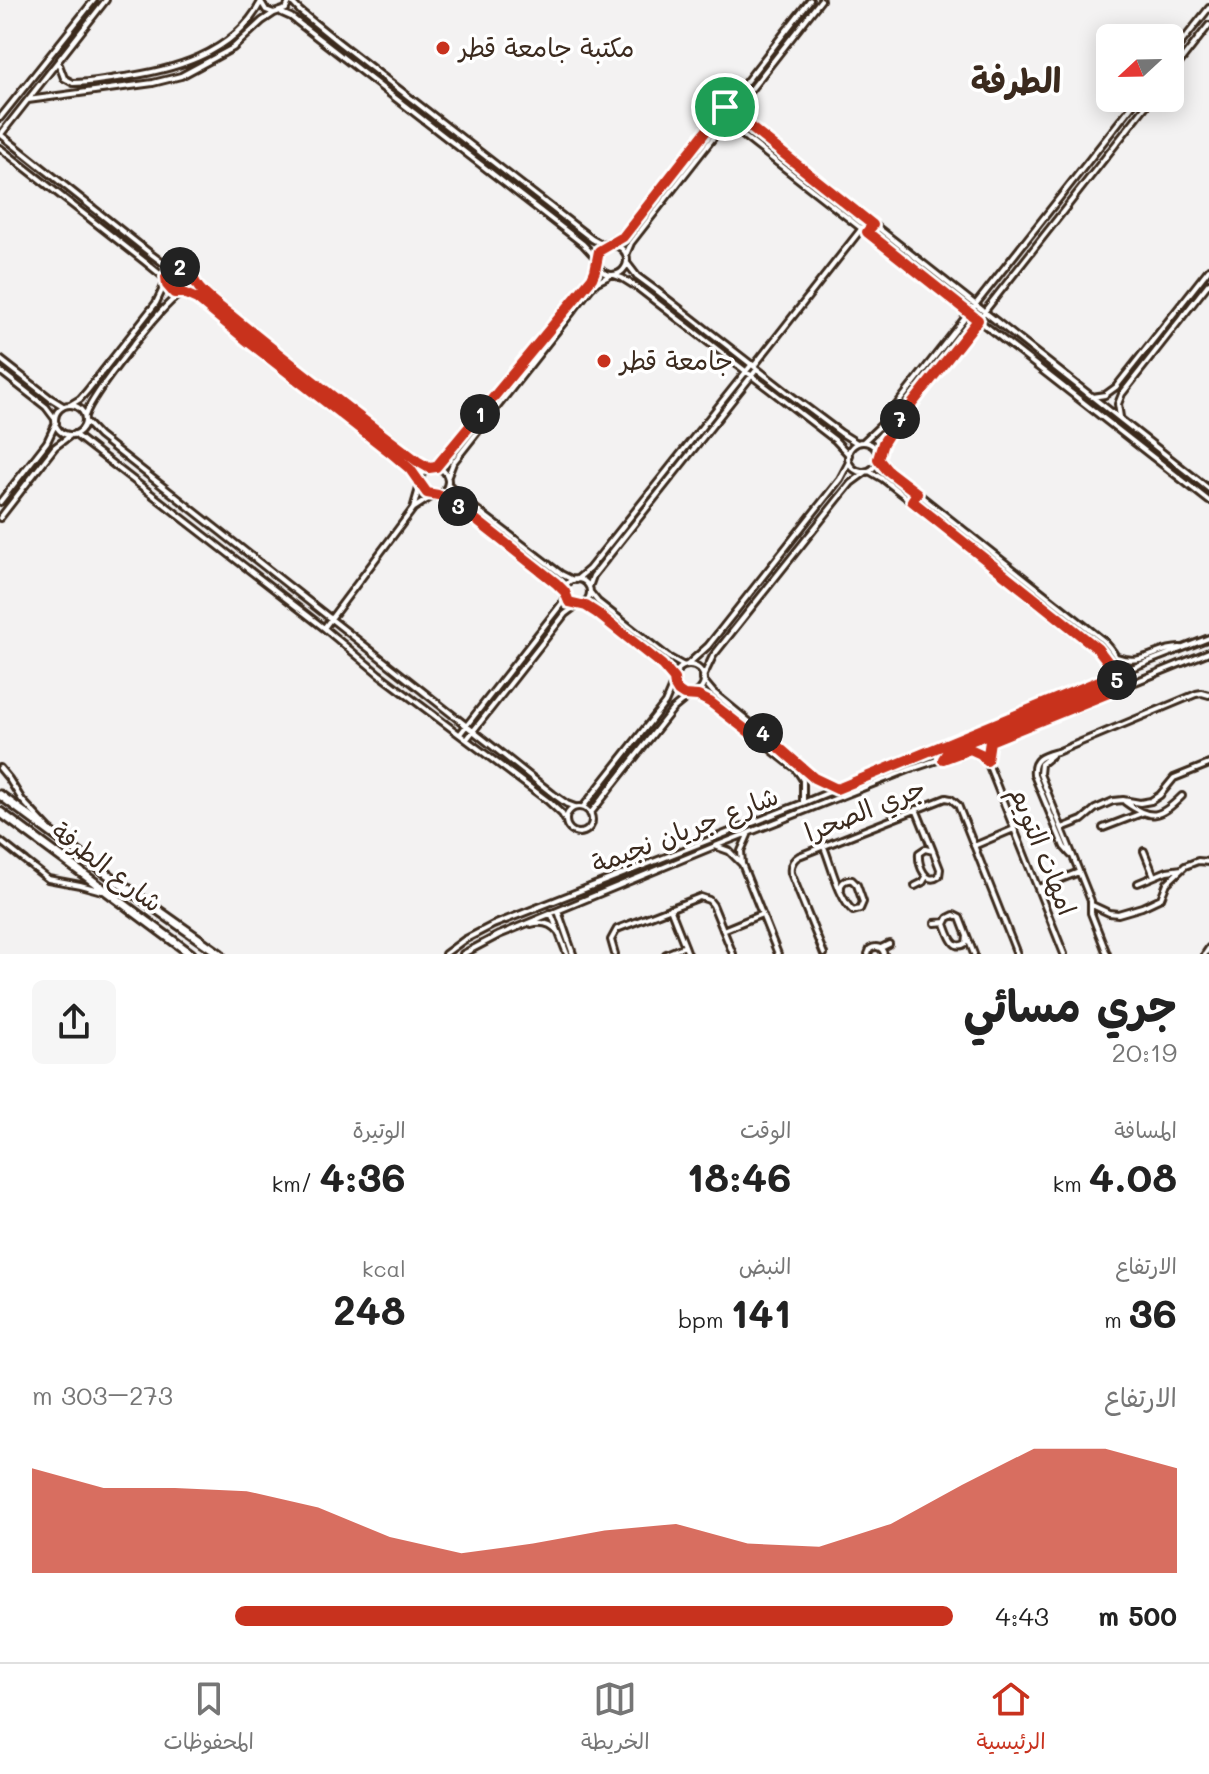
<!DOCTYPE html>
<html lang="ar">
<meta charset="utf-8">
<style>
body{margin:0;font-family:Mali,"Playpen Sans Arabic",sans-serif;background:#f6f6f6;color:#222;direction:rtl;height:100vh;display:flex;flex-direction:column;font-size:30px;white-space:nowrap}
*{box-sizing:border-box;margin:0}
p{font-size:26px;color:#767676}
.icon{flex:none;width:44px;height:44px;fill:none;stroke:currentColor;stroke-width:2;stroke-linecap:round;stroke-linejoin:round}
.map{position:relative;height:954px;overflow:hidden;direction:ltr}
.panel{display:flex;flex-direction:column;background:#fff;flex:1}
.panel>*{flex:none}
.needle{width:52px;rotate:248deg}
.buttons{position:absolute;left:1096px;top:24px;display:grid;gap:16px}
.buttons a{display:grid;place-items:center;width:88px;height:88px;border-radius:12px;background:#fff;box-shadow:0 4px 20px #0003;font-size:40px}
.pin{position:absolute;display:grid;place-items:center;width:68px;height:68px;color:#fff;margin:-34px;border:4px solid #fff;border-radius:50%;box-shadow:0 2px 8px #0007}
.km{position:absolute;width:40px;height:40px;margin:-20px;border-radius:50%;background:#222;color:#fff;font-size:22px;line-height:40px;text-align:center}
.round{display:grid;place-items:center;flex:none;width:84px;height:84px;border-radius:12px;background:#f6f6f6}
.headline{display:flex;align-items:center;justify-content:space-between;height:136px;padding:0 32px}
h1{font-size:44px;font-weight:700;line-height:60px}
.metrics{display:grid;grid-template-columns:repeat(3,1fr);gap:12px;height:136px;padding:8px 32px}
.metrics div{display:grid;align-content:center}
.metrics b{font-size:40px;font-weight:700}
.metrics small{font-size:22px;font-weight:400}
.metrics p{font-size:22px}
.chart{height:224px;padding:16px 32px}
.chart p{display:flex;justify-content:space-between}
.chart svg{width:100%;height:144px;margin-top:8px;fill:#c8321e;opacity:.7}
ul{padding:0 32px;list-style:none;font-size:26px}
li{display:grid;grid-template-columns:128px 96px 1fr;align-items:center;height:60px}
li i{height:20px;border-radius:10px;background:#c8321e}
.tab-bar{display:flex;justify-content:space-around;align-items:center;height:112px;border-top:2px solid #e0e0e0;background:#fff;font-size:22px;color:#767676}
.tab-bar a{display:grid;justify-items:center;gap:4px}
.tab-bar .active{color:#c8321e}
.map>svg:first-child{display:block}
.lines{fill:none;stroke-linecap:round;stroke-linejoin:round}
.minor-casing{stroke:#3b2a1e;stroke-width:10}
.primary-casing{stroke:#3b2a1e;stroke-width:13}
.minor{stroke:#fff;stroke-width:4}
.primary{stroke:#fff;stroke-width:7}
.route-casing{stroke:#fff;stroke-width:16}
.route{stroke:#c8321e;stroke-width:10}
.poi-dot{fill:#c8321e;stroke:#fff;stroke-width:3}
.labels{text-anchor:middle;stroke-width:7;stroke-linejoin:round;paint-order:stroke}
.poi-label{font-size:26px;fill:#3b2a1e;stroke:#fff;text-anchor:start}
.street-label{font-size:26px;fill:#3b2a1e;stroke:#fff}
.district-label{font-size:34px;font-weight:bold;fill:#3b2a1e;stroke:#fff}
</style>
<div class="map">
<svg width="1209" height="954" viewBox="0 0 1209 954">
<rect width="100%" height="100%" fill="#f3f2f2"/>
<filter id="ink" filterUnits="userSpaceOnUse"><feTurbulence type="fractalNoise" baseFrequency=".0125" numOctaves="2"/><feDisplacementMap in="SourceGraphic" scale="16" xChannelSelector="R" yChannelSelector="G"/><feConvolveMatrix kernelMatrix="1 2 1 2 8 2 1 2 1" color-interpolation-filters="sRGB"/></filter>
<g filter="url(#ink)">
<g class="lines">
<defs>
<path id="minor" d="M260,0L266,10L274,13L286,9L290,0L300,11L337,41L592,239L605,246
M282,13L291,17L583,244L596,258
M1170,57L1209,8
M58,62L64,78L73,83C87,83 102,80 117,78C171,71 233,55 261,2
M1170,75L1209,25
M28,100L153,83L181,76L233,48L262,21L274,13
M725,107L1209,489
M718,116L1209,501
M0,118L94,0
M0,134L151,254L163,263L178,267
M1,134L106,0
M0,148L144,261L166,279
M597 260a15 15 0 1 1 30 0a15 15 0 1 1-30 0Z
M611,245L621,240L631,229L810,0
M626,255L631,243L821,0
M627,263L637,276L656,290L793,397L841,433L857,443
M166 281a13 13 0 1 1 26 0a13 13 0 1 1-26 0Z
M614,275L622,278L638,288L835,440L849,455
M192,281L230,315L417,461L429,468
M183,293L197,299L245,339L390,452L410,469L420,481
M0,359L50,398L63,406
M754,366L862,228
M0,371L46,407L55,419
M1092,397L1105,395L1116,387L1209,269
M55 420a15 15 0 1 1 30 0a15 15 0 1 1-30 0Z
M70,405L80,399L87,391L156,303L166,282
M85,416C91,396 162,305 180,294
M1120,417L1118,404L1122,394L1209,283
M85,421L99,436L553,794L567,804L575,807
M74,434L324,628L379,674L548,801L562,814L566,821
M863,442L880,426L1138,98
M848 457a15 15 0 1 1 30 0a15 15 0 1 1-30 0Z
M878,456L890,432L1152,98
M878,459L893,474L1104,641C1117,655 1128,672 1114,689
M420 481a14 14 0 1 1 28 0a14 14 0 1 1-28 0Z
M436,467L586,285L593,277L597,265
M869,471L883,479L1090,641L1105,657L1113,676
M448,476L453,463L591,288L597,282L609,276
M448,484L467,502L561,574L573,580
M438,495L452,501L556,583L565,592
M0,502L47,442L56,423
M414,508L434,495
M0,518L55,447L71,435
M564 592a13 13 0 1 1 26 0a13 13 0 1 1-26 0Z
M576,580L589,569L752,364
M589,587L593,576L757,369
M590,592L598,602L668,657L684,666
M581,604L593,610L658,662L674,679
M324,628L413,509L420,485
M1117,657C1143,667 1157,647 1181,648
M687,665L708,646L840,479L849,462
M674 680a15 15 0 1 1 30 0a15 15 0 1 1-30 0Z
M703,677L713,656L838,499L851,483L866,472
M703,680L713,692L797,761L814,778L837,789
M693,695L710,702L796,769L803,780V803
M460,734L566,598
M467,739L565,614L577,605
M990,741L987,752V761L1064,954
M970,749L981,754L986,759
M1052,755L1041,764L1040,774L1091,901V913L1107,954
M943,759L947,753L955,747L1119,682L1128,684
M0,768L9,779L22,800L48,828
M1125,802C1151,821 1160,818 1182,796
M583,807L665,703L674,682
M566 820a13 13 0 1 1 26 0a13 13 0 1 1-26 0Z
M916,809L933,851
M590,814L673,709L690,695
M1062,828L1082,820L1095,809L1113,801L1123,800L1140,803L1151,801L1160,795L1174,778L1209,764
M1103,828L1142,813
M749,833L741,851L742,864L778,954
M0,841L48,879L80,885L102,891
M715,846L729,851L741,863
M974,846L1014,829
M824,847C831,864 839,899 853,911L860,909L863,902L857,885L852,880C845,879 840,883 841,890
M925,849L933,851L940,869L939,876C926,886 918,865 919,853Z
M1144,851L1154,876
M1071,855L1064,847L1034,775C1032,758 1043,756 1057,752L1196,694L1202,693L1209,695
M1138,883L1167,871L1182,869
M915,886L923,882L926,877
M1038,888L1079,872
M1092,905L1109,913L1118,914L1142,907L1161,898L1167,883L1185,866L1198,861L1209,862
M670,908L685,946
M558,911L573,954
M551,913L567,954
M935,923L946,922
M531,924C542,921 551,923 558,932
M723,930L762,914
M967,936L966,943C953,952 949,934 945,924L948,918L954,915L960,918L974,954
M881,948L889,944
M445,954L464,940L493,925L803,803L1106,678L1209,638
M463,954L499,935L715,846L908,770L970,749L1209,652
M615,954L611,940L617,929L700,897L709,900L713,905L733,954
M666,954L685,946L688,954
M824,954L791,873C790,866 792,860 799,856L946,798L951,799L958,805L1017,954
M868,954L870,949C876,945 882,947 884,954
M1205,954L1209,948"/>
<path id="primary" d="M0,795L121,884L220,954
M0,812L191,954"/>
</defs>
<use href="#minor" class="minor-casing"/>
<use href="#primary" class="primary-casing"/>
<use href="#minor" class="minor"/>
<use href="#primary" class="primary"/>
</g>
</g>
<g class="lines" filter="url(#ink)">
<defs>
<path id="route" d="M725,107L623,237L599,251L595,271L592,278L436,467L429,468L417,461C355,414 293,366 233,317C221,308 209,299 200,289C194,283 193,273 186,269C177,264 170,270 166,277L167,285L174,293H183L197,299L245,339L390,452L410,469L427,493L438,495L452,501L556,583L565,592L569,602L586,606L597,613L662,665L674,679L675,686L678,691L684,695L698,696L710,702L754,736L759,730L814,778L837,789L1106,678L1113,676L1119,682L1111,692L990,741L987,761L981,754L970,749L943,759L947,753L955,747L1119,682L1113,676L1108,662L1098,649L912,501L917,493L887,470L878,459L883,443L890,432L978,320L867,232L873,225L868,221L725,107"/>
</defs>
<use href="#route" class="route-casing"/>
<use href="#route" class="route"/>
</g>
<g class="poi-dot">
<circle cx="443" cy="48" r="8"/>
<circle cx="604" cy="361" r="8"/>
</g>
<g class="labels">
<g class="poi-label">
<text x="459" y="57">مكتبة جامعة قطر</text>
<text x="620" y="370">جامعة قطر</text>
</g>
<g class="street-label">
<text transform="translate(865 810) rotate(-22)" y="9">جري الصحرا</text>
<text transform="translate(685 830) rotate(-21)" y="9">شارع جريان نجيمة</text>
<text transform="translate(1043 851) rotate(68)" y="9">امهات التويم</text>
<text transform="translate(107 867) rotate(37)" y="9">شارع الطرفة</text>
</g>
<g class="district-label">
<text x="1016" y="93">الطرفة</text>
</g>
</g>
</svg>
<div class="buttons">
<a><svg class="needle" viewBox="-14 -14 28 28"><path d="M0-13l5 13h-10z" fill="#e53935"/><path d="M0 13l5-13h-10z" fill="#767676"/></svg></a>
</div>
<div class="pin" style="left:725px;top:107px;background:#1e9e55"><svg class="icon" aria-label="arrive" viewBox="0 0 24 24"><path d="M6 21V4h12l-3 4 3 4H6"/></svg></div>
<b class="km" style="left:480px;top:414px">1</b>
<b class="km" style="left:180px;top:267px">2</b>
<b class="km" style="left:458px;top:506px">3</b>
<b class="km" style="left:763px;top:733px">4</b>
<b class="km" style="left:1117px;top:680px">5</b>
<b class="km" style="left:900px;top:419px">7</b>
</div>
<section class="panel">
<div class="headline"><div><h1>جري مسائي</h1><p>20:19</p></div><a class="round"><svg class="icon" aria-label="share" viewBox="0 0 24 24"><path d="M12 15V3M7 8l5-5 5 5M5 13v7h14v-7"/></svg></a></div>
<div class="metrics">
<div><p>المسافة</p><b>4.08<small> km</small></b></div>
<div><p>الوقت</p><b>18:46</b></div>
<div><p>الوتيرة</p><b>4:36<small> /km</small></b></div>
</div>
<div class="metrics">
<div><p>الارتفاع</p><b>36<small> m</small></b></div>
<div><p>النبض</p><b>141<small> bpm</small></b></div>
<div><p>kcal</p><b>248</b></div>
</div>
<div class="chart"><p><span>الارتفاع</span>273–303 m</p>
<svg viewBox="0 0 160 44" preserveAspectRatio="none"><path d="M0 44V12L10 18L20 18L30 19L40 24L50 33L60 38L70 35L80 31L90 29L100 35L110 36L120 29L130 17L140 6L150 6L160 12V44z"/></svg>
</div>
<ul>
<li><b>500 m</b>4:43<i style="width:78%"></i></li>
</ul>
</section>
<nav class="tab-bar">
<a class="active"><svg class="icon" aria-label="home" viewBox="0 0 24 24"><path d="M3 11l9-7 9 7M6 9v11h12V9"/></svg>الرئيسية</a>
<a><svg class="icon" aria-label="map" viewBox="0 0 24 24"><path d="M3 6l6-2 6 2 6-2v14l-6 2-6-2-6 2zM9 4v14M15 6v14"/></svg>الخريطة</a>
<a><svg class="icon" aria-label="saved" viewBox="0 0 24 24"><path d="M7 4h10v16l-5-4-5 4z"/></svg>المحفوظات</a>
</nav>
